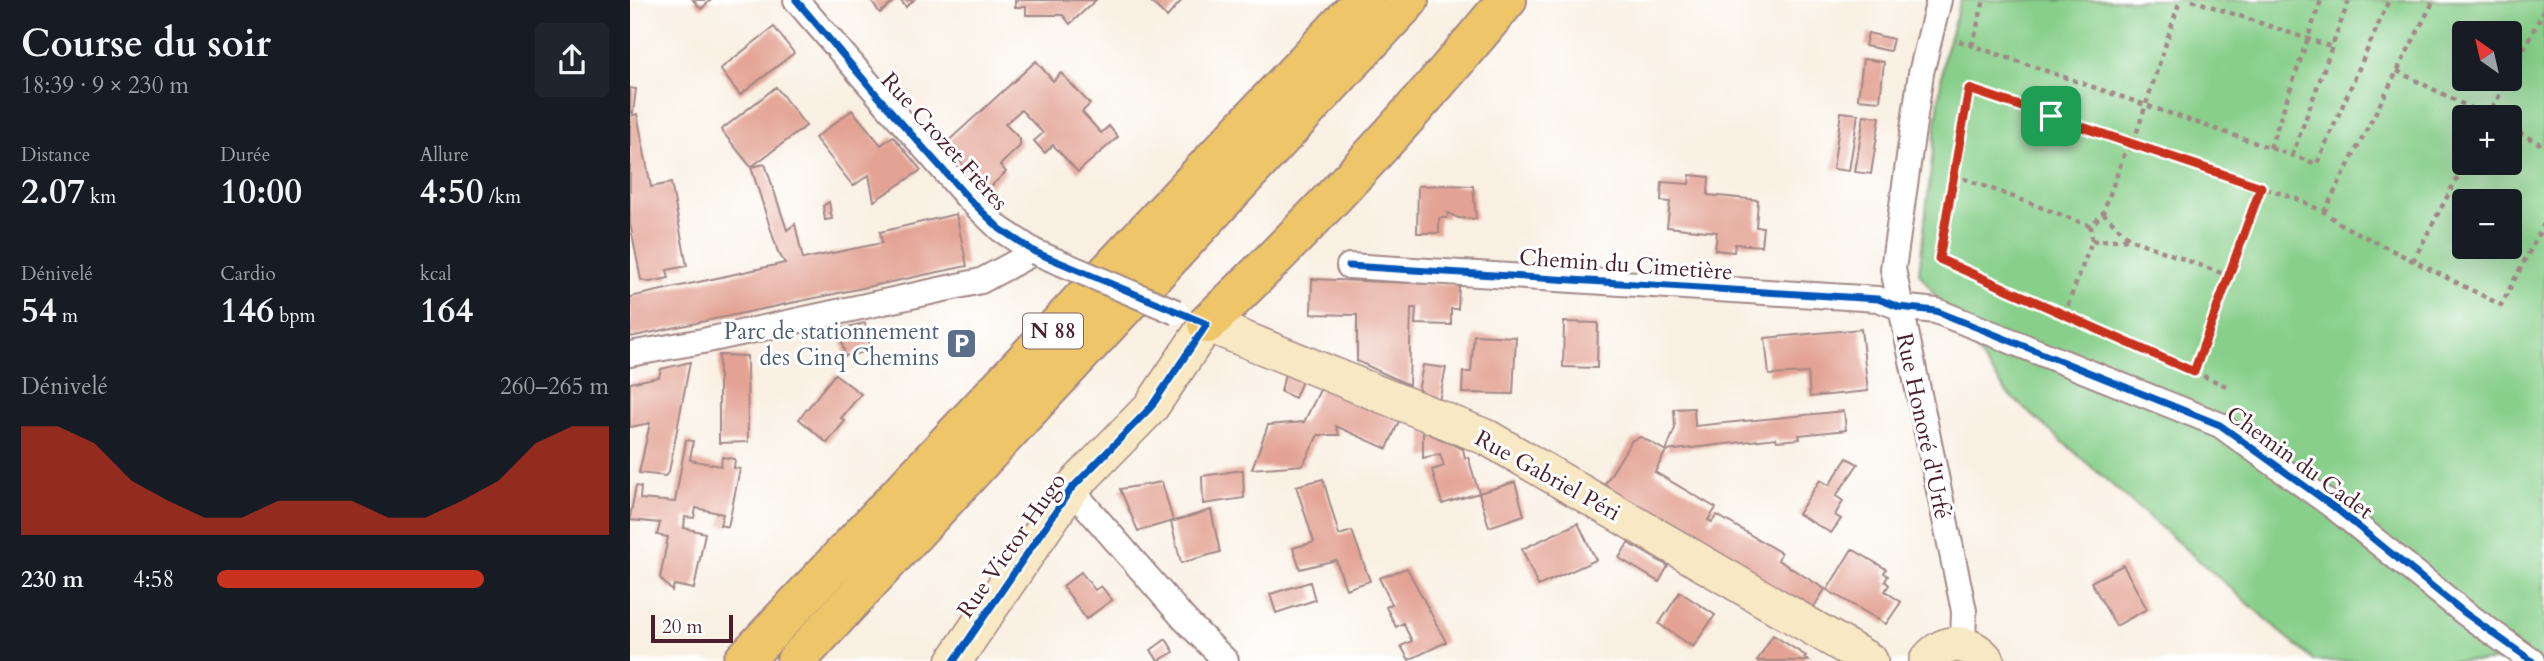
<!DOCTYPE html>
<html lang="fr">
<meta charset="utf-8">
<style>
body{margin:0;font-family:Cardo,serif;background:#20242c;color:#f1f3f6;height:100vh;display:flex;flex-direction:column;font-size:26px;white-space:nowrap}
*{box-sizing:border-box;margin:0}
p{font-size:23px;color:#9ea1a6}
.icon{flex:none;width:38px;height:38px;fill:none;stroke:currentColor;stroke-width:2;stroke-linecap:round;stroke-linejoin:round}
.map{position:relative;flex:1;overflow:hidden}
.details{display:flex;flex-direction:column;background:#171b24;width:630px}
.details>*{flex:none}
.needle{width:46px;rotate:326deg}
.tools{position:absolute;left:1822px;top:21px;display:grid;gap:14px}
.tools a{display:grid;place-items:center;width:70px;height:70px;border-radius:7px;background:#171b24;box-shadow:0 7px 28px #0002;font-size:35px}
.scale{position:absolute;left:21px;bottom:18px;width:82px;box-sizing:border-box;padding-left:7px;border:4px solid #4a1f2b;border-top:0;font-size:19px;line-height:24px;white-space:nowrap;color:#4a1f2b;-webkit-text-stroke:5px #fff;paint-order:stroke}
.pin{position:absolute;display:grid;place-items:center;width:60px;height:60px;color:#fff;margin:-30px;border-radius:14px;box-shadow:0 4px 10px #0006}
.round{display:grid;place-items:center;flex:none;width:74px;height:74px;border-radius:7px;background:#20242c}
.head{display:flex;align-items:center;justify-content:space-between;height:119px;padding:0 21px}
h1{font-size:38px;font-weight:800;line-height:52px}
.stats{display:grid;grid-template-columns:repeat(3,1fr);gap:10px;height:119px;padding:7px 21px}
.stats div{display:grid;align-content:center}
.stats b{font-size:35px;font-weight:800}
.stats small{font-size:19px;font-weight:400}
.stats p{font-size:19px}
.chart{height:196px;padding:14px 21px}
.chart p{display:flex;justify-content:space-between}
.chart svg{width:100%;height:126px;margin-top:7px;fill:#c8321e;opacity:.7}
ul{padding:0 21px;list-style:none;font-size:23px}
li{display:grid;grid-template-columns:112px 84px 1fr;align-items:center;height:52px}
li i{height:18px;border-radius:9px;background:#c8321e}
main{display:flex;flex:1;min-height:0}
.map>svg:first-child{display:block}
.green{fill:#87cf8a;stroke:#68775a;stroke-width:2;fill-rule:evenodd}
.building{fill:#e3a293}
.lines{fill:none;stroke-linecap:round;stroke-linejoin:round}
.street-casing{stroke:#a28887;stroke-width:28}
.secondary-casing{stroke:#a28887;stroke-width:38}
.highway-casing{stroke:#a28887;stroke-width:42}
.path{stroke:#a28887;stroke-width:4.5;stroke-dasharray:5 5;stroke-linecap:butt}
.street{stroke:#fff;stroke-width:24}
.secondary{stroke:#f8e8c3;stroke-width:35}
.highway{stroke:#eec569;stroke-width:38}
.street-bridge-casing{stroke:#a28887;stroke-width:28;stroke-linecap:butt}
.street-bridge{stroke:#fff;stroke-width:24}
.cycleway-casing{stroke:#fff;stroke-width:11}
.cycleway{stroke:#0057b8;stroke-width:7}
.route-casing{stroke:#fff;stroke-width:14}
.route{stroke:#c8321e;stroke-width:9}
.labels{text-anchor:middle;stroke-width:6;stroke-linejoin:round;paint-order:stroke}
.shield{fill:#fff;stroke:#80626b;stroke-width:2}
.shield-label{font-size:21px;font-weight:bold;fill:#4a1f2b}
.street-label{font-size:23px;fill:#4a1f2b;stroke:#fff}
.service-label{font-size:23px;fill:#4e5e75;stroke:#fff;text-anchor:end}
</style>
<main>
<section class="details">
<div class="head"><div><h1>Course du soir</h1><p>18:39 · 9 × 230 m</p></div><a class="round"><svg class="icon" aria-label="share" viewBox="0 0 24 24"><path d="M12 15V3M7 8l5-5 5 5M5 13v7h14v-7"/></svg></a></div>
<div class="stats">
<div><p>Distance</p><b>2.07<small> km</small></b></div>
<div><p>Durée</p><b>10:00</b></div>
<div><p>Allure</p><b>4:50<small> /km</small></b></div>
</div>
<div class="stats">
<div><p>Dénivelé</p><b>54<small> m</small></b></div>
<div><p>Cardio</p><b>146<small> bpm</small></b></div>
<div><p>kcal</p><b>164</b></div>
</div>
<div class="chart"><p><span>Dénivelé</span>260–265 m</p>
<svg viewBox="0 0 160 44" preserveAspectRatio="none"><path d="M0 44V6L10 6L20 12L30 25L40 32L50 38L60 38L70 32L80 32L90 32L100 38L110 38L120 32L130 25L140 12L150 6L160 6V44z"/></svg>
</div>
<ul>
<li><b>230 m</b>4:58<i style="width:68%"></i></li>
</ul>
</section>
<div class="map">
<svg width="1914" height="661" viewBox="0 0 1914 661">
<rect width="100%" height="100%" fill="#fff"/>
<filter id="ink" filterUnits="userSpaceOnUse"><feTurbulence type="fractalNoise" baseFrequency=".0143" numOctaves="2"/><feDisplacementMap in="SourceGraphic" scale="14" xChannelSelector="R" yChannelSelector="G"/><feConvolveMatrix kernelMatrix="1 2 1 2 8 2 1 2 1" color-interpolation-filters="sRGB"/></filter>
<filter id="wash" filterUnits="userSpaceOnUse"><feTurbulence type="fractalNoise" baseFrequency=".00686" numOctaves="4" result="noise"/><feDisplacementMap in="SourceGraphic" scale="28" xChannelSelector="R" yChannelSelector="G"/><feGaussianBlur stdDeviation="1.57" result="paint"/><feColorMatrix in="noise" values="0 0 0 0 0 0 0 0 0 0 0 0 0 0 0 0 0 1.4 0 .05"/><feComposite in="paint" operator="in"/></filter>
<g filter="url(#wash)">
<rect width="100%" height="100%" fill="#f9f0e3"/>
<path class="green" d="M1331,0H1914V661H1684L1378,394L1289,273L1314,56ZM1834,33H1880V79H1834ZM1834,117H1880V163H1834ZM1834,201H1880V247H1834Z"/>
<g id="blocks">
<path class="building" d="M63,0H81L71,9Z
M240,0H266L250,13Z
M270,0H284L276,7Z
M385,0H466L440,24L433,15H396V7H385Z
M519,0H552L537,17Z
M144,27L164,53L110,95L90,69Z
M1238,33L1263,39L1260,51L1235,46Z
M1233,59L1254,62L1250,101L1228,99Z
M406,61L423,81L431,73L460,104L452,112L471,133L479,126L488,137L448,172L423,145L415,153L404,141L413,133L391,110L375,124L390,139V146L370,165L376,172L356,191L315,144Z
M146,87L176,126L121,167L135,164L157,230L165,224L173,259L252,243L250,232L326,214L337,266L0,337V297L155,263L148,252L121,167L91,130Z
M0,88L6,89L3,113H0Z
M222,110L251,145L263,136L291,170L244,201L239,175L223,186L185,138Z
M1211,112L1228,114L1219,171L1203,169Z
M7,114L21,187L41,183L57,266L37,270L39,278L20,282L11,280L0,223V116Z
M1234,115L1250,117L1241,174L1225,172Z
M1060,175L1079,177L1078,195L1128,200L1126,227H1133L1131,246L1105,244L1104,252L1085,250L1087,232L1037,227L1040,202L1031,201L1032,182L1059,184Z
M817,185L843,186L846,219L828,218L818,213L817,218H809V233H787L788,186Z
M199,202L202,219L195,220L193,206Z
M682,279L829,285L828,309H821V325L785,324L786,308H781L779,385L727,361V315L681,314Z
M934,322L968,323L967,368L933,367Z
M235,323L241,351L215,356L209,329Z
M1231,329L1238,391L1180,397L1178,373L1139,375L1135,338Z
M844,335L886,337L883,394L832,393L833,372H841Z
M89,355L117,356L118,442L89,443Z
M60,362L39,472L35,476L9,473L20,423L0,427V383L29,377L31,369Z
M793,365L816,368L809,401L788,392Z
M655,373L672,381L665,398L651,392Z
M205,374L231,394L211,418L215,421L197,443L169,419Z
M692,386L769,421L757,449L706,426L709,435H688L673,465L622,469L638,425L674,422Z
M1064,408L1065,426L1214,411L1216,430L1169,435L1170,439L1147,441L1146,438L1036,451L1045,428L1044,409Z
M793,431L833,449L835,458L838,457L849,493L812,504L802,470L814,466L810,454L793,458Z
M1011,437L1036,451L1025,472L1086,508L1078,520L1082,522L1087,515L1151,553L1148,560L1195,589L1182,610L973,487L1002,440Z
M56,440L63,441L60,460L91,466L92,457L105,459L104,468L110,469L98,527L90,525L93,514L66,508L64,518L55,517L54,528L75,533L64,589L44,585L42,591L30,578L38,537L27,535L30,523L0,520V517L6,486L11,487L10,499L45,502Z
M1217,458L1228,464L1206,496L1213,501L1205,515L1211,519L1201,533L1168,514L1190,480L1199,485Z
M613,470L614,498L573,504L572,476Z
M693,479L709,535L722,531L740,581L716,589L706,560L670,569L663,548L684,542L666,486Z
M532,482L543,521L508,531L490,489Z
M885,482L894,515L859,527L849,493Z
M581,510L590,552L551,563L541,522Z
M948,523L966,560L908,586L892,549Z
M998,543L1038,566L1029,582L989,558Z
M1222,549L1256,569L1254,573L1258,576L1255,581L1259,585L1255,591L1271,602L1256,624L1197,590Z
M1493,565L1517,609L1486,626L1461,582Z
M777,568L816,642L779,660L771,646L782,641L773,623L766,627L756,607L762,604L749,578Z
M451,572L465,590L471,586L482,600L456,619L433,586Z
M680,582L685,600L646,613L640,594Z
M1050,592L1085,615L1063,647L1029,624Z
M1143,635L1176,656L1174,658L1179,661H1127Z
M536,639L544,652L528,661L521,650Z"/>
</g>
</g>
<g filter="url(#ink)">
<use href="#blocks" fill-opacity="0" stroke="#a28887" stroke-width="2"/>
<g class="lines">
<defs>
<path id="street" d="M1309,0L1291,73L1263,269L1334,611L1333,644
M719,266L1248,299L1269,307L1306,311L1590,425L1704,507L1835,613L1902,661
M0,354L73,341L351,281L405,252L370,229L338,198L166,0
M441,489L555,620L596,661"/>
<path id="secondary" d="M324,661L441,489L521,407L577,324L858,438L1240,661
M1297,661C1313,639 1340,639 1357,661"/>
<path id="highway" d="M577,324C684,222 783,114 877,0
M113,661L733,0
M166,661L779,0"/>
</defs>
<use href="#street" class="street-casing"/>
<use href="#secondary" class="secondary-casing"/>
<use href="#highway" class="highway-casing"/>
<path class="path" d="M1562,0L1702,47
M1329,41L1687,164L1759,0
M1342,46L1354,0
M1767,71L1858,117
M1880,76L1914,10
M1858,117L1878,79
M1880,128L1914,146
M1640,148L1691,0
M1662,156L1719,0
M1324,175L1461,226
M1694,212L1804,0
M1473,213L1500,239L1599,276
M1462,241L1499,239
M1783,261L1835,163
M1434,315L1462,241L1461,226L1473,213L1494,155L1503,144L1550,0
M1564,372L1631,187
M1596,386L1309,259L1339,89L1667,199L1694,212L1712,225L1871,305L1914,224"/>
<use href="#street" class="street"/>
<use href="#secondary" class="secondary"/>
<use href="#highway" class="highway"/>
<defs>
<path id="street-bridge" d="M405,252L546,312"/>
</defs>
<use href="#street-bridge" class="street-bridge-casing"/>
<use href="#street-bridge" class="street-bridge"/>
<defs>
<path id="cycleway" d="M166,0L252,101L338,198L370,229L405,252L577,324L521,407L441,489L324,661
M719,266L1248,299L1269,307L1306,311L1590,425L1704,507L1835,613L1902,661"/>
</defs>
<use href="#cycleway" class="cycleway-casing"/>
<use href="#cycleway" class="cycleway"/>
</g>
</g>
<g class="lines" filter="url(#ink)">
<defs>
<path id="route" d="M1339,89L1631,187L1564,372L1309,259Z"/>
</defs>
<use href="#route" class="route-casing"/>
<use href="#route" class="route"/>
</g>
<defs>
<symbol id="parking-square" viewBox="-11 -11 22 22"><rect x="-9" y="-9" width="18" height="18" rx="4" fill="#5c6f8a" stroke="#fff"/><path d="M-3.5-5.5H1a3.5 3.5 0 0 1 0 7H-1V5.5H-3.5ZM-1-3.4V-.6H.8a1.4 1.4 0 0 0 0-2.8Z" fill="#fff"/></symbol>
</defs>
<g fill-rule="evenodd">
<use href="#parking-square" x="314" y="326" width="35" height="35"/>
</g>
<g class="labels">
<rect class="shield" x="393" y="313.5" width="60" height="35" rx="5"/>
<g class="shield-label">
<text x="423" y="338">N 88</text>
</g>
<g class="street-label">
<text transform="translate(315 141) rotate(48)" y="8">Rue Crozet Frères</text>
<text transform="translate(996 264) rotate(4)" y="8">Chemin du Cimetière</text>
<text transform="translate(1294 426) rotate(78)" y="8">Rue Honoré d'Urfé</text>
<text transform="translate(1670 462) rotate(36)" y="8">Chemin du Cadet</text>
<text transform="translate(918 475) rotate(29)" y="8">Rue Gabriel Péri</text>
<text transform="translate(381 545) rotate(-55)" y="8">Rue Victor Hugo</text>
</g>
<g class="service-label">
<text x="309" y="339">Parc de stationnement<tspan x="309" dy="26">des Cinq Chemins</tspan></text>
</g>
</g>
</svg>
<div class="tools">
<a><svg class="needle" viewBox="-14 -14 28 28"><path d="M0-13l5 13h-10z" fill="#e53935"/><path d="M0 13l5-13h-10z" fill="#9ea1a6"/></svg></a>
<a>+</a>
<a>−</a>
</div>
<div class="scale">20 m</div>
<div class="pin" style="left:1421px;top:116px;background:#1e9e55"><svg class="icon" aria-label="arrive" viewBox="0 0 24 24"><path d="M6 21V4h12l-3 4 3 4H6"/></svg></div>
</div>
</main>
